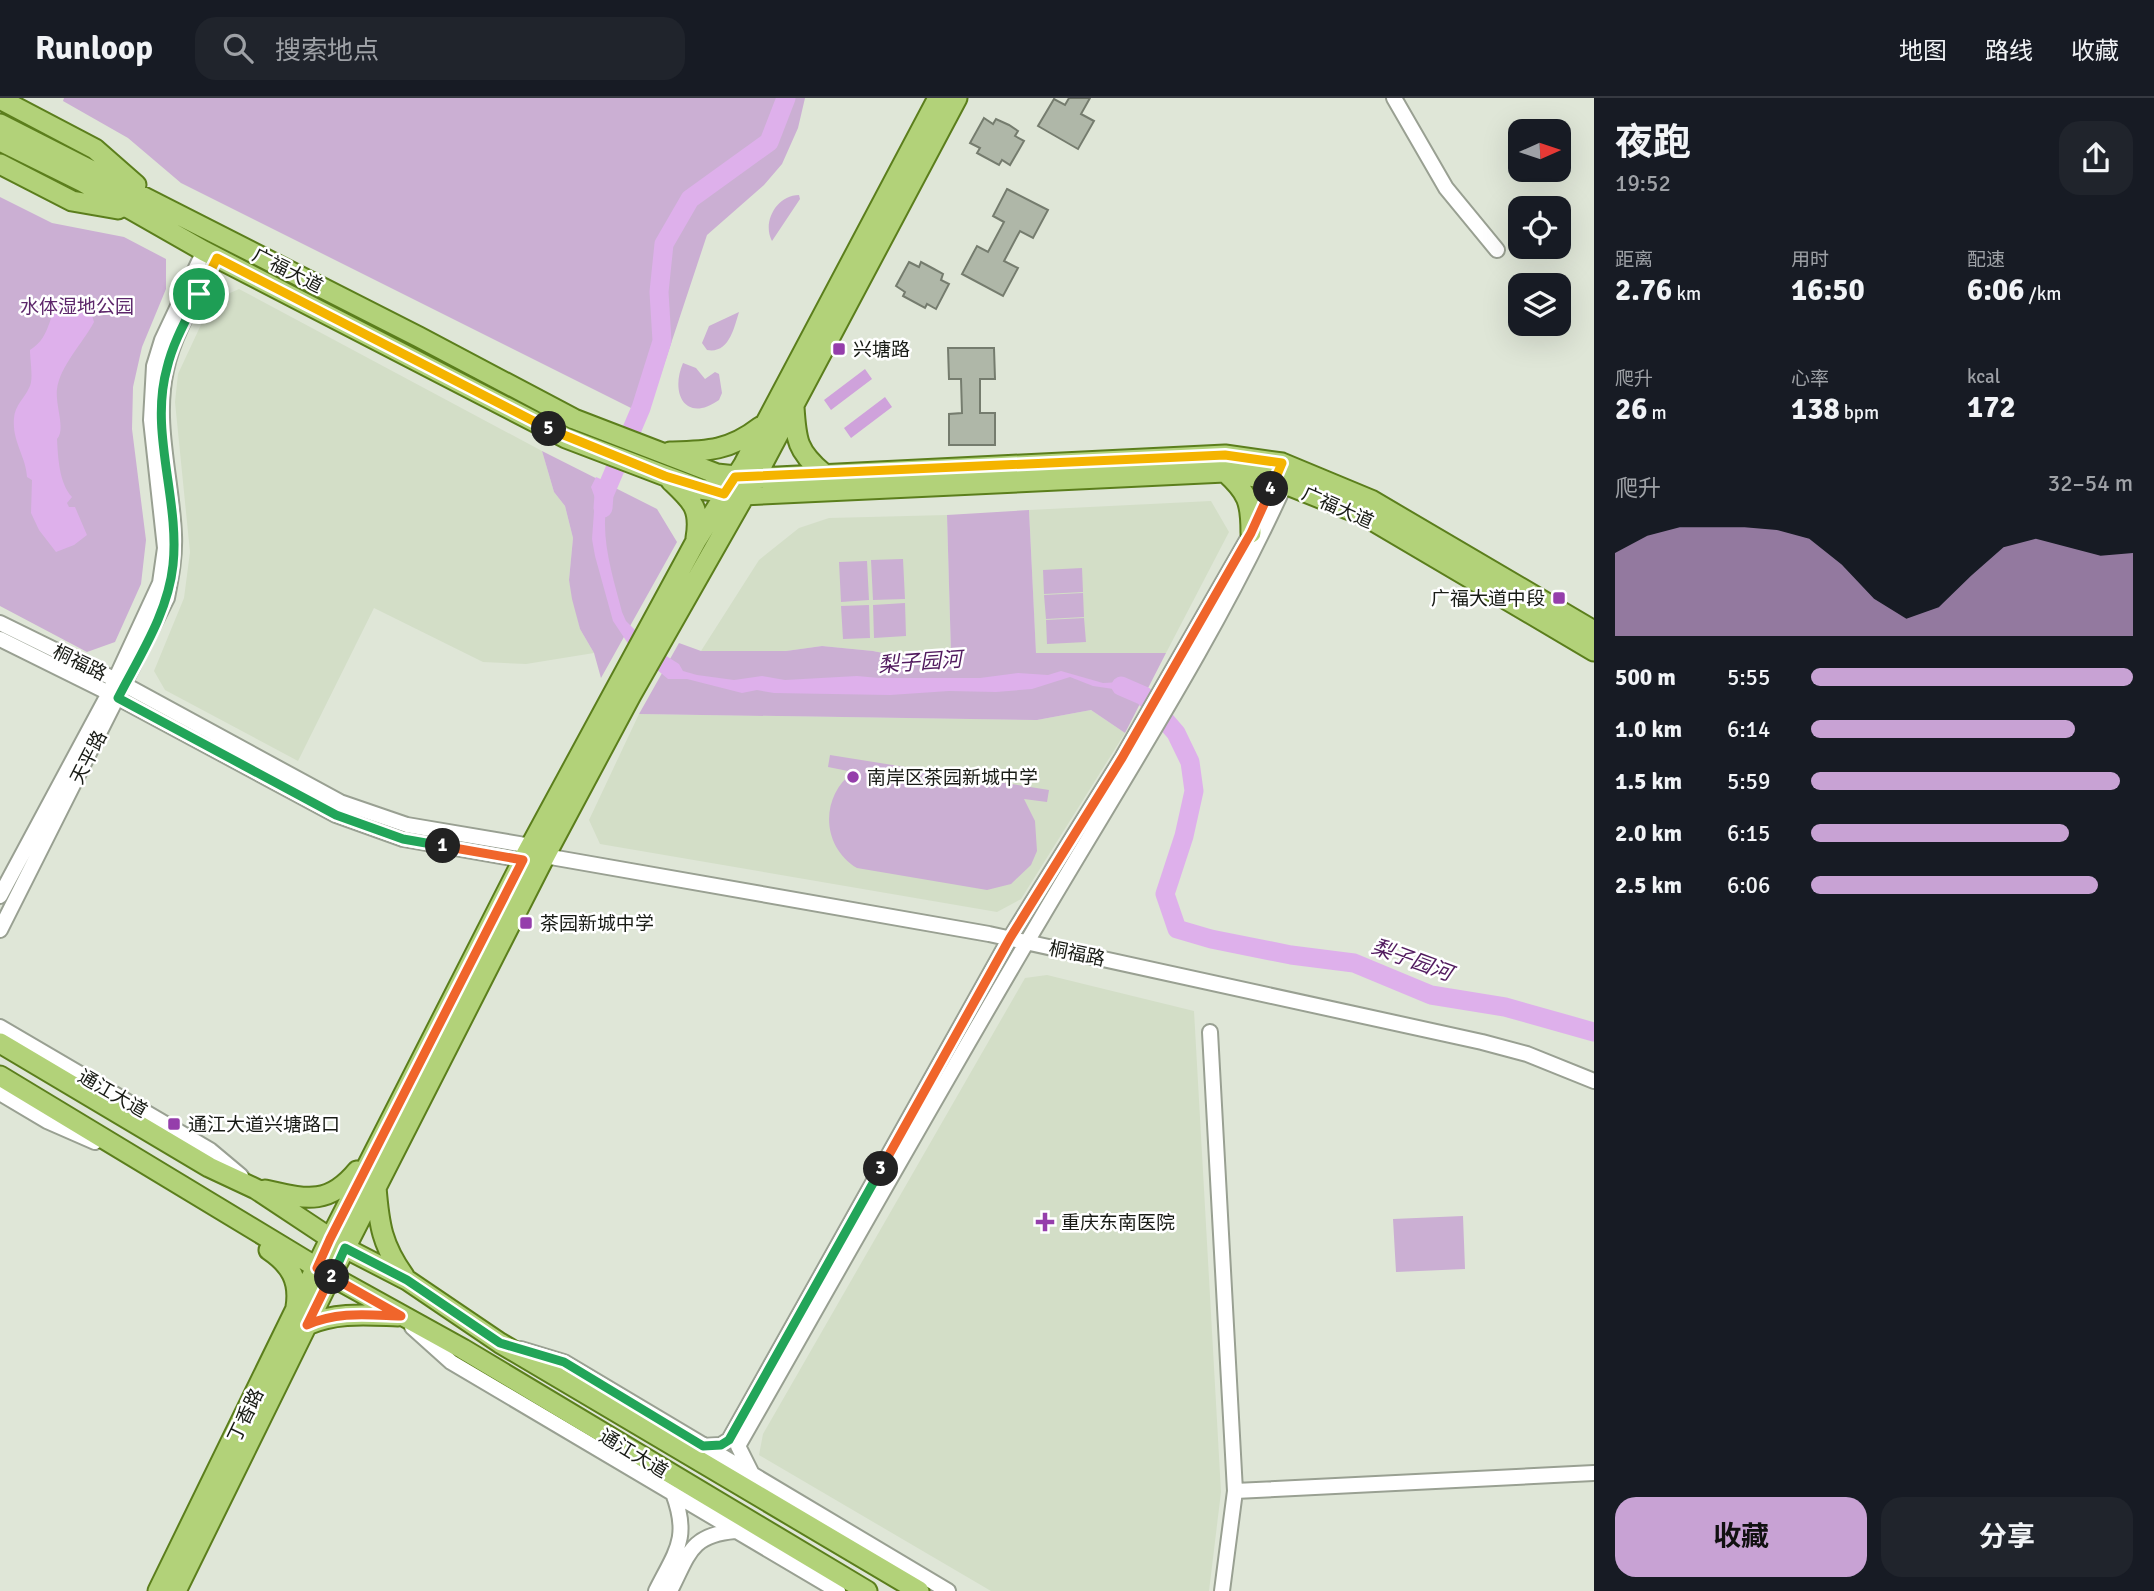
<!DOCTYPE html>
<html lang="zh">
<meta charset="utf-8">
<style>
body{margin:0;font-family:Signika,"Noto Sans SC",sans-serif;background:#20242c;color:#f1f3f6;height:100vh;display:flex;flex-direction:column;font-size:26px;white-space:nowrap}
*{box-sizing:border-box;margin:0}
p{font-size:23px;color:#9ea1a6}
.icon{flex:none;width:38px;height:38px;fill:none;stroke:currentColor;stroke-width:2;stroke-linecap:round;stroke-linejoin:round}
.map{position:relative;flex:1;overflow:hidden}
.details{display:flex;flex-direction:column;background:#171b24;width:560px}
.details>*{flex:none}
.needle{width:46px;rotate:87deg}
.controls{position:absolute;left:1508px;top:21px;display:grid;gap:14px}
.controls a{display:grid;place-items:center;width:63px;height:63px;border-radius:14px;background:#171b24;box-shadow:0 7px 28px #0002;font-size:35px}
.pin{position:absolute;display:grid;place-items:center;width:60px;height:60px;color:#fff;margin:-30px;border:4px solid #fff;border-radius:50%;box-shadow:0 2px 7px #0007}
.km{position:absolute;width:35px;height:35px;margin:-18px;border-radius:50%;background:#222;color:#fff;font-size:19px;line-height:35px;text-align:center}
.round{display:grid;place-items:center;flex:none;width:74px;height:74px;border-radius:21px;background:#20242c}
.summary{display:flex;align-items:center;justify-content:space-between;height:119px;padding:0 21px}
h1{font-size:38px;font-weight:700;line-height:52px}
.figures{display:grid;grid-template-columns:repeat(3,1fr);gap:10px;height:119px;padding:7px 21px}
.figures div{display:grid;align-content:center}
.figures b{font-size:30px;font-weight:700}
.figures small{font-size:19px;font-weight:400}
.figures p{font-size:19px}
.chart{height:196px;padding:14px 21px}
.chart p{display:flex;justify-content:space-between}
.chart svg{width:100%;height:126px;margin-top:7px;fill:#c8a2d4;opacity:.7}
.button{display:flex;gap:14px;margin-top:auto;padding:14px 21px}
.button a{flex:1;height:80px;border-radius:21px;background:#c8a2d4;color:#111;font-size:28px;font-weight:700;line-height:80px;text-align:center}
.button a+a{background:#20242c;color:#f1f3f6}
ul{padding:0 21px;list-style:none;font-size:23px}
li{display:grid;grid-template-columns:112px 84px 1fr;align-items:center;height:52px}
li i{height:18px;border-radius:9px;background:#c8a2d4}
header{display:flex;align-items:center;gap:42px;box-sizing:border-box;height:98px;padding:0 35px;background:#171b24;border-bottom:2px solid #363941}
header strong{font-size:33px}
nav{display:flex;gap:38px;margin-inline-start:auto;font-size:24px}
.search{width:490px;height:63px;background:#20242c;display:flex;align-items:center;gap:18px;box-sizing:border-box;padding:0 24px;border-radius:21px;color:#9ea1a6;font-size:26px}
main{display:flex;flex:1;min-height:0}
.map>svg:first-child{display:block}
.built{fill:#d3dec7}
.green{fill:#cbafd3}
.forest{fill:#cfa2db}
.water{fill:#deb0eb}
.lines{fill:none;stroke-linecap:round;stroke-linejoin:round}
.river{stroke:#deb0eb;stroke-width:19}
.building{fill:#afb7a8;stroke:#757c6e;stroke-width:2}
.minor-casing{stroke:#99a092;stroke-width:18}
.major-casing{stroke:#5b7e1c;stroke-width:23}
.minor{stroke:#fff;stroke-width:14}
.major{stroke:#b2d279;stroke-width:19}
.split-1-casing{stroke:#fff;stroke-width:14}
.split-2-casing{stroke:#fff;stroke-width:14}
.split-3-casing{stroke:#fff;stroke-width:14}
.split-4-casing{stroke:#fff;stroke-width:14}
.split-5-casing{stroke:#fff;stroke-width:14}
.split-6-casing{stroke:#fff;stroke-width:14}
.split-1{stroke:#22a559;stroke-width:9}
.split-2{stroke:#f0652b;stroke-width:9}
.split-3{stroke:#22a559;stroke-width:9}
.split-4{stroke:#f0652b;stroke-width:9}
.split-5{stroke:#f5b400;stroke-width:9}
.split-6{stroke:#f5b400;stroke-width:9}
.poi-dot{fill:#953eab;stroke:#fff;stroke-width:2.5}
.labels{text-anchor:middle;stroke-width:5;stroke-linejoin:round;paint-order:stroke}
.street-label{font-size:19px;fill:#181b15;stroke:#fff}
.park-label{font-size:19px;fill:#5d276b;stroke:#fff}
.poi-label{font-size:19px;fill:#181b15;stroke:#fff;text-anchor:start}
.water-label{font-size:21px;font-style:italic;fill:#511a5e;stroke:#fff}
</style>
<header>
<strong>Runloop</strong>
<div class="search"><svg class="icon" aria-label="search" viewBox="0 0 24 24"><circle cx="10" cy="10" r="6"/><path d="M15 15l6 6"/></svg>搜索地点</div>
<nav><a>地图</a><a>路线</a><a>收藏</a></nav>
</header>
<main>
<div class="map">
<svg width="1594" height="1493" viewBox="0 0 1594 1493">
<rect width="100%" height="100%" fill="#dfe6d7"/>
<path class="built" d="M239,191L542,353L554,394L565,408L573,440L569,482L580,531L594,555L526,566L483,564L374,510L298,663L165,592L154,573L184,500L190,454L175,304L178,276L212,203Z
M1211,403L1229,434L1166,555L1036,556L1029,412Z
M947,417L951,556L908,560L873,553L822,548L786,553H701L759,462L799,430L829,420Z
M1091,612L1125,635L1021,801L997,814L600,746L589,722L639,616L1037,622Z
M1047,877L1194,913L1221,1394L1209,1493H991L759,1357L763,1336L1025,880Z"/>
<path class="green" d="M64,0H805L798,30L782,66L764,87L707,137L647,318L181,85L128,40L63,3Z
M799,97L800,101L772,143C762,125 776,97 799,97Z
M0,99L52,125L124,139L166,161V191L142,249L133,289L132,331L146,442L141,486L115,544L87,554L0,508Z
M739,214C734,230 729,256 707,252L702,245L709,228Z
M683,265L696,270L705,281L715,274L719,276L722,295L719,302C685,326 670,295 683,265Z
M542,353L657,411L677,444L601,580L594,555L580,531L572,501L569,482L573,440L565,408L554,394Z
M1029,412L1036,555H1166L1125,635L1091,612L1037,622L639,616L679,545L701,553H786L822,548L873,553L908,560L951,556L947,417Z
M903,461L905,501L873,502L871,462Z
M867,463L869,502L841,504L839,464Z
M1082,470L1083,494L1044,496L1043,472Z
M1083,495L1084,519L1046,521L1044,497Z
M905,505L906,538L874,540L873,507Z
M869,507L870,540L843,541L841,508Z
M1084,520L1086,544L1047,546L1046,522Z
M830,657L1049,692L1047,704L1024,701L1035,723L1037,753L1031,767L1011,786L987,792L857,770C821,748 820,699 853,674L828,669Z
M1463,1118L1465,1171L1396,1174L1393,1121Z"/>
<path class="forest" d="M865,271L872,281L831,312L824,302Z
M885,299L892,309L851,340L844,330Z"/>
<path class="water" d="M79,197L90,211L94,224C83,245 60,268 57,291C55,308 66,331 57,341C58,359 59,385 72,399L67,405L69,409H75L87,437L74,447L56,454L39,432L31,415L32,382L27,379C26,358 12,344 14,320C15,307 24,301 29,290C34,282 30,263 30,252C53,238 47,214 63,200L74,203Z
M596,379L614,387C594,423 612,475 622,514L626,523L652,549L679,566L683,573L697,577L734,582L762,578L785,582L857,578L879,580H980L1018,575L1048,577L1061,573L1103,585L1122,584L1146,593L1140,604L1138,599L1127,593L1093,588L1070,579L1032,591L996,594L949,593L890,597L774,595L757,592L742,595L687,581H668L631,550L613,523L595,458L592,441L595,400L591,389Z"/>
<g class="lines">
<path class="river" d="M603,410L604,397L641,310L662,243L659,194L664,146L690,101L769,44L786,0
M1121,588L1144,598L1176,635L1190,664L1194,693L1184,738L1165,796L1177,831L1211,841L1291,857L1354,865L1431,897L1505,909L1594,934"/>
</g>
<path class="building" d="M1069,0H1090L1081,16L1094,23L1078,51L1038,28L1054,1L1065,7Z
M984,20L993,26L996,21L1009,27L1018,33L1015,38L1024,43L1010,67L1002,62L999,67L977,55L980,50L970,45Z
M1007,91L1048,112L1033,140L1020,133L1004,163L1018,170L1003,198L962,176L977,148L988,154L1004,124L993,118Z
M909,164L919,169L921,164L934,171L943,176L941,182L949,186L936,211L927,206L925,210L903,198L905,194L896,188Z
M948,250H994L995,281H980V315H995V347H949V316L962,315L961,281H949Z"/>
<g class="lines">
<defs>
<path id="minor" d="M1394,0L1446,90L1497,152
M0,525L114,581L340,704L407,727L531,748L538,753
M0,541L109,595L336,717L403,741L523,762L545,758L989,836L1482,944L1527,956L1594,983
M0,798L109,595L160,485L165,450L151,322L154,268L162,242L204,153
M0,832L167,500C171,479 175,458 174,437C172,382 154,326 166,272C174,233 199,195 217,160
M0,929L210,1052L241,1078
M1210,934L1235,1393L1222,1493
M0,995L47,1023L95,1044
M412,1229L451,1264L838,1493
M521,1251L564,1264L948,1493
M703,1348L721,1347L729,1342L1010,840L1122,660L1251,435L1277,376
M753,1378L738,1348C836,1176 933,1003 1034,832C1120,685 1215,541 1285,386L1284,377
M1235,1393L1594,1375
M656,1493C676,1453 690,1440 673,1395
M670,1493C689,1456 690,1437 735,1433"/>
<path id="major" d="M0,1L95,51L136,87
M0,26L419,239L574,321L717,376L755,380L1225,357L1282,365L1371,402L1594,533
M0,43L83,84L204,153L566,340L700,391L743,397L1225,374L1275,382L1365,418L1594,553
M0,66L72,103L118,111
M794,309C796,342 797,353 823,375
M670,354C707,353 729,353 760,329
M1225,374C1248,395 1251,404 1251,435
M671,383C692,403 701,410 696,440
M0,945L209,1069L256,1091L345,1150L407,1182L500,1245L919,1493
M0,978L331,1178L463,1251L867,1493
M376,1089C379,1127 382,1147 404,1178
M265,1092C306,1101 328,1108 357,1073
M269,1152C291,1167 300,1183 296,1209
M307,1227C337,1214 366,1217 398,1218
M158,1493L330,1141L523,762L696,443L744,366L938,0
M176,1493L331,1178L545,758L631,597L763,365L957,0"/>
</defs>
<use href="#minor" class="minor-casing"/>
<use href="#major" class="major-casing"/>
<use href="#minor" class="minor"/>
<use href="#major" class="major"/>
</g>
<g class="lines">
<defs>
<path id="split-1" d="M199,196C187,220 173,244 167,270C149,334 180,402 173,467C168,515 140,557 118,600L336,717L403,741L443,748"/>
<path id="split-2" d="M332,1179L401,1218C368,1217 338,1213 307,1227L331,1178L317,1170L330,1141L523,762L443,748"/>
<path id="split-3" d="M332,1179L345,1150L407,1182L500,1245L564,1264L703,1348L721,1347L729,1342L881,1071"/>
<path id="split-4" d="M881,1071L1010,840L1122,660L1251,435L1271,391"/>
<path id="split-5" d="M549,331L665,378L724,396L735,379L1225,357L1282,365L1271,391"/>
<path id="split-6" d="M199,196L217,160L549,331"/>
</defs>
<use href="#split-1" class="split-1-casing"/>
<use href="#split-2" class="split-2-casing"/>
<use href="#split-3" class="split-3-casing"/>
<use href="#split-4" class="split-4-casing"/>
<use href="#split-5" class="split-5-casing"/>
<use href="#split-6" class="split-6-casing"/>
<use href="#split-1" class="split-1"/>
<use href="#split-2" class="split-2"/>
<use href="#split-3" class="split-3"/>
<use href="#split-4" class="split-4"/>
<use href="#split-5" class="split-5"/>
<use href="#split-6" class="split-6"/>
</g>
<g class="poi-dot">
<rect x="832" y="244" width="14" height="14" rx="3.5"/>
<rect x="1552" y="493" width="14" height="14" rx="3.5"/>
<circle cx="853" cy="679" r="7"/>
<rect x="519" y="818" width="14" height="14" rx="3.5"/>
<rect x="167" y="1019" width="14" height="14" rx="3.5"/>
<path d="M1041.5 1113.5h7v7h7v7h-7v7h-7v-7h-7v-7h7z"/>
</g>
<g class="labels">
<g class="street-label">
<text transform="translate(288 172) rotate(27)" y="7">广福大道</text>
<text transform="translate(1338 409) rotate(24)" y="7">广福大道</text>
<text transform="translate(80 564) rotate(26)" y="7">桐福路</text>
<text transform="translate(88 659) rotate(-63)" y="7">天平路</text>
<text transform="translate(1077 855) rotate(12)" y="7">桐福路</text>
<text transform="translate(113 995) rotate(30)" y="7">通江大道</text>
<text transform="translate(245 1317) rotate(-64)" y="7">丁香路</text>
<text transform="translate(634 1355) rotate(31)" y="7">通江大道</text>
</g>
<g class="park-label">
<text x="77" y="215">水体湿地公园</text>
</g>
<g class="poi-label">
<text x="853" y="258">兴塘路</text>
<text x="1545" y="507" text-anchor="end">广福大道中段</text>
<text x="867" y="686">南岸区茶园新城中学</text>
<text x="540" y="832">茶园新城中学</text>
<text x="188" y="1033">通江大道兴塘路口</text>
<text x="1061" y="1131">重庆东南医院</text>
</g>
<g class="water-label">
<text transform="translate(920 564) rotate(-4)" y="7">梨子园河</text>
<text transform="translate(1412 862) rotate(20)" y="7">梨子园河</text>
</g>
</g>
</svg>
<div class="controls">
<a><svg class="needle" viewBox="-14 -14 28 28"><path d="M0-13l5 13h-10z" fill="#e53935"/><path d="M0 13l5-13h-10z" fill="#9ea1a6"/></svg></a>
<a><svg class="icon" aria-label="locate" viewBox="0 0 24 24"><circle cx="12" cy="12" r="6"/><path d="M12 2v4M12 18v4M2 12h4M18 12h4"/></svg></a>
<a><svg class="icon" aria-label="layers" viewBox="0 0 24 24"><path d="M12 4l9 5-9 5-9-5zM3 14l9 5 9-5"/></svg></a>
</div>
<div class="pin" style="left:199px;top:196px;background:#1e9e55"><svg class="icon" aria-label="arrive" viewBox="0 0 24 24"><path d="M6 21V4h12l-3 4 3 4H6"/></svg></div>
<b class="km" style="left:443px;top:748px">1</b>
<b class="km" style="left:332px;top:1179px">2</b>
<b class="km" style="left:881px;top:1071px">3</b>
<b class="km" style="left:1271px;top:391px">4</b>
<b class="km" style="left:549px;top:331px">5</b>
</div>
<section class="details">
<div class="summary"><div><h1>夜跑</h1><p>19:52</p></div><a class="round"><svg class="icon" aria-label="share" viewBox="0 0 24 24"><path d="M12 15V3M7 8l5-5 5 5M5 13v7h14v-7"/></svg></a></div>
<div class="figures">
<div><p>距离</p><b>2.76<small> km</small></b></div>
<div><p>用时</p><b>16:50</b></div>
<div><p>配速</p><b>6:06<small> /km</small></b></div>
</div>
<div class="figures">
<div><p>爬升</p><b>26<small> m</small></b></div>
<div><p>心率</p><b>138<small> bpm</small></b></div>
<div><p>kcal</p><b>172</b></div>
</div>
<div class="chart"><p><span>爬升</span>32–54 m</p>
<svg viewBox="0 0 160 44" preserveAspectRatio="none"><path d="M0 44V15L10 9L20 6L30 6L40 6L50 7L60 10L70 19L80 31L90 38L100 34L110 23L120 13L130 10L140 13L150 16L160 15V44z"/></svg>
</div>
<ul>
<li><b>500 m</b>5:55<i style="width:100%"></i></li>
<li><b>1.0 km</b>6:14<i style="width:82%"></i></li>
<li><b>1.5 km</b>5:59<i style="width:96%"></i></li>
<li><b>2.0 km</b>6:15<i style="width:80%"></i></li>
<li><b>2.5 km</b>6:06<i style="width:89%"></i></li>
</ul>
<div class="button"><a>收藏</a><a>分享</a></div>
</section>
</main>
